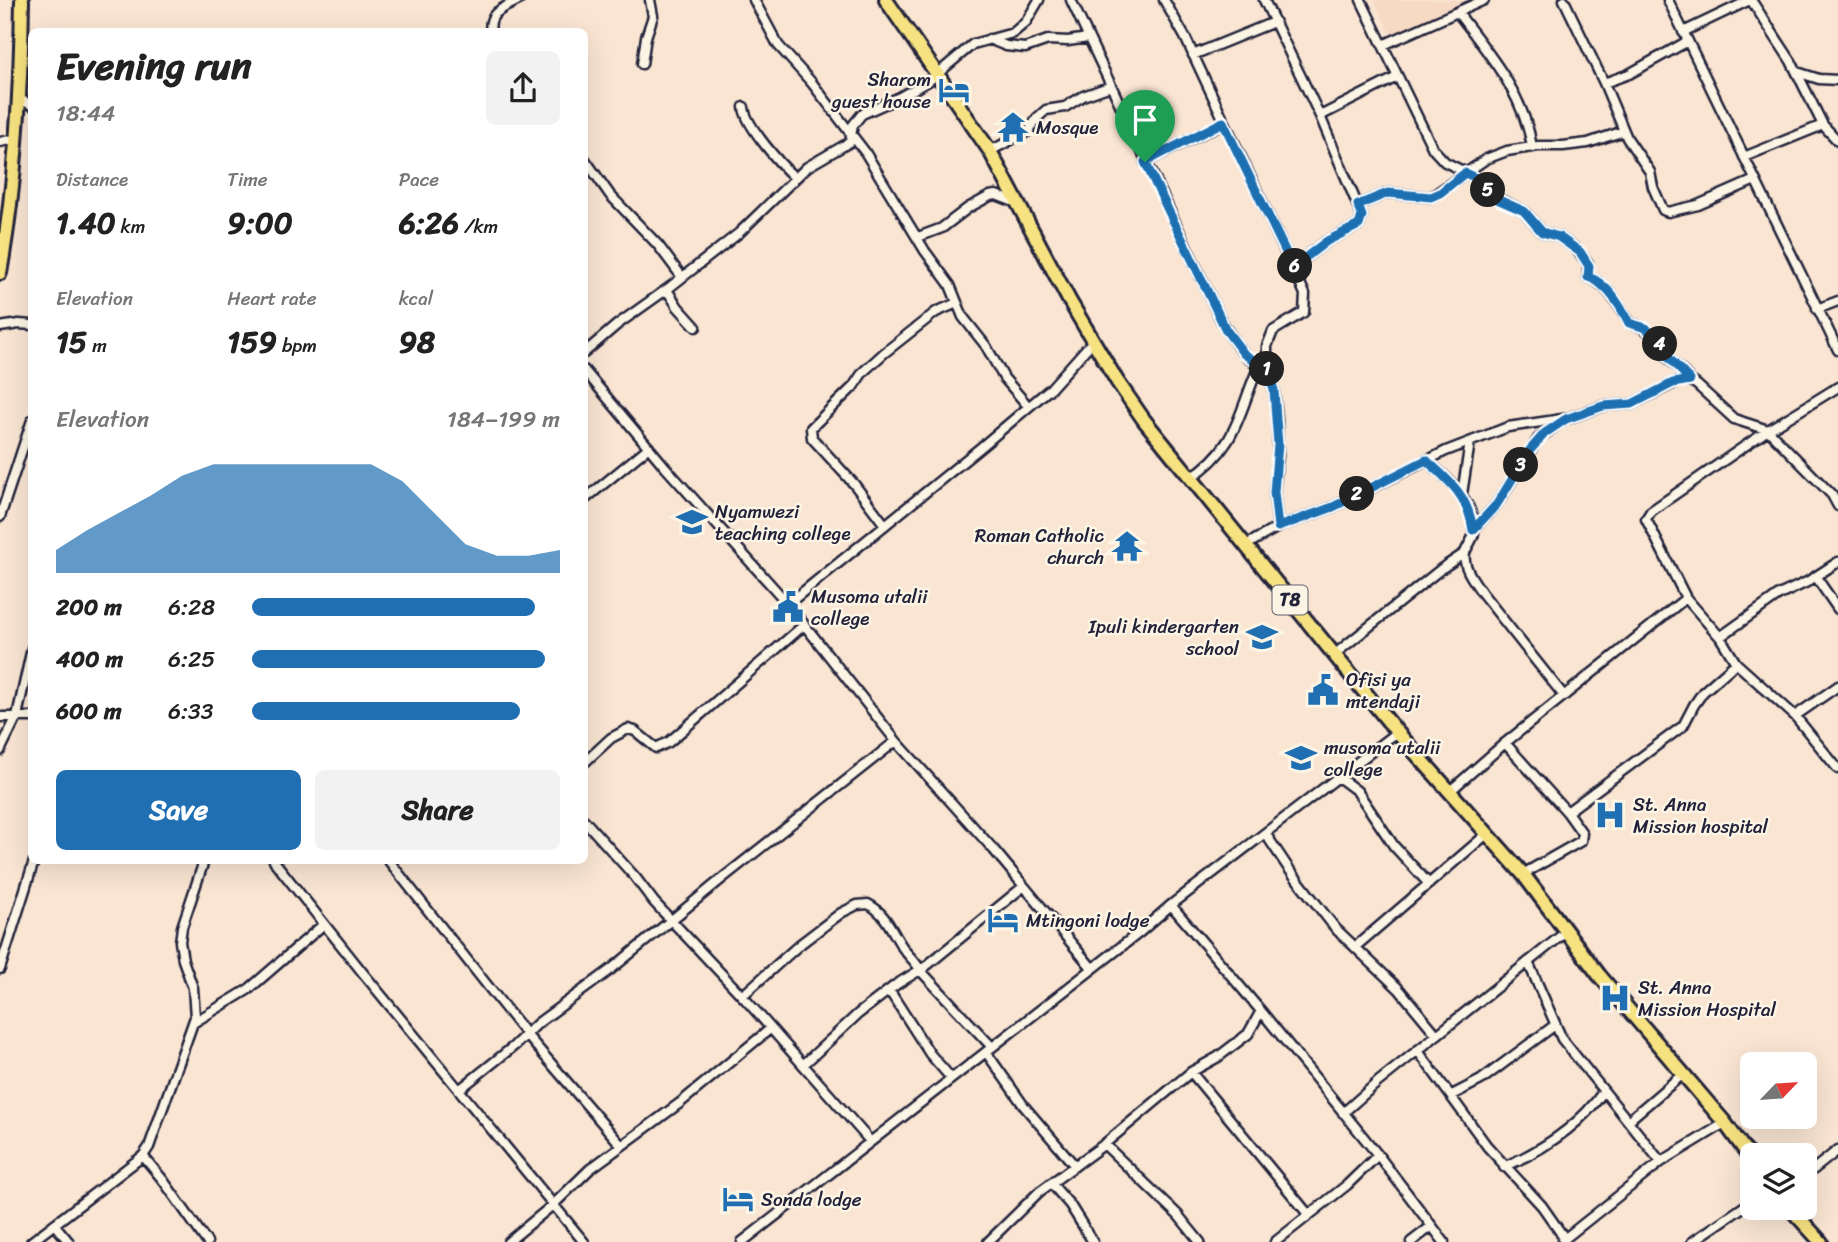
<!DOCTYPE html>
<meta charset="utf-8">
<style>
body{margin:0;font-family:Sriracha,sans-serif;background:#f2f2f2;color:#222;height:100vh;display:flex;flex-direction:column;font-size:26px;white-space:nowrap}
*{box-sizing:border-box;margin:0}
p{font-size:23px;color:#767676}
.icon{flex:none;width:38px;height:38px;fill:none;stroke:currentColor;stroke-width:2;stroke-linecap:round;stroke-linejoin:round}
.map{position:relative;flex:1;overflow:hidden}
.sheet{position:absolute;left:28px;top:28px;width:560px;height:836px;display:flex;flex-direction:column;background:#fff;border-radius:10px;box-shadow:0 7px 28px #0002}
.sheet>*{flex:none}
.needle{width:46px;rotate:65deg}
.tools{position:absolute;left:1740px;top:1052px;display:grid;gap:14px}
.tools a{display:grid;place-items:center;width:77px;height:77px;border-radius:10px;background:#fff;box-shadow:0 7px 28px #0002;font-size:35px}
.pin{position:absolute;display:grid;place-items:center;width:60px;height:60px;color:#fff;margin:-72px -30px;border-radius:50% 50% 50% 0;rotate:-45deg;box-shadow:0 0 7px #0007}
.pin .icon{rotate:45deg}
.km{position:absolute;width:35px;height:35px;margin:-18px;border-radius:50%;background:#222;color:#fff;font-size:19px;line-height:35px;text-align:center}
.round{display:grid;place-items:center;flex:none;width:74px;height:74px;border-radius:10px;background:#f2f2f2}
.overview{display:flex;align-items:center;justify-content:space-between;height:119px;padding:0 28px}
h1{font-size:38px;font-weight:700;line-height:52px}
.stats{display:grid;grid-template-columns:repeat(3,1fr);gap:10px;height:119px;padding:7px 28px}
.stats div{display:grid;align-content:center}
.stats b{font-size:30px;font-weight:700}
.stats small{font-size:19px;font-weight:400}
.stats p{font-size:19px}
.chart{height:196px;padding:14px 28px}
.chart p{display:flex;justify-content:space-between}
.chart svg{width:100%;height:126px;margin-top:7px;fill:#1f6fb2;opacity:.7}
.action{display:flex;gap:14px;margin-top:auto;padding:14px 28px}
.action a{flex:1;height:80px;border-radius:10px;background:#1f6fb2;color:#fff;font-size:28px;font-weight:700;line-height:80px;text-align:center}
.action a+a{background:#f2f2f2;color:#222}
ul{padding:0 28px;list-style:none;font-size:23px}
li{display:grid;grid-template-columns:112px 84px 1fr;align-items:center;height:52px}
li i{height:18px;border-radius:9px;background:#1f6fb2}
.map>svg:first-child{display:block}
.built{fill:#f7dac4}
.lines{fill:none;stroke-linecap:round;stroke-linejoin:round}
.minor-casing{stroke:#22223b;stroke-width:13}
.highway-casing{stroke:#22223b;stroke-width:18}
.minor{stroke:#fcf5e5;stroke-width:8}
.highway{stroke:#f7e281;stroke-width:12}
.route-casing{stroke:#fff;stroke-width:14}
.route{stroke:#1f6fb2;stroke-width:9}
.labels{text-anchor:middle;stroke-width:5;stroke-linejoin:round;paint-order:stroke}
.shield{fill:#fcf5e5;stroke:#63616e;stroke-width:2}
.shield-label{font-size:18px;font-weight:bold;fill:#22223b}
.poi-label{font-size:19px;fill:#22223b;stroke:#fcf5e5;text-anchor:start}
</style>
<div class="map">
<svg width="1838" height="1242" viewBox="0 0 1838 1242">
<rect width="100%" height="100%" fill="#f9e5d2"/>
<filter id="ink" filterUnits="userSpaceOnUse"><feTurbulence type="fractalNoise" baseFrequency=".0143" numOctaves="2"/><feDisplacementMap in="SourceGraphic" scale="14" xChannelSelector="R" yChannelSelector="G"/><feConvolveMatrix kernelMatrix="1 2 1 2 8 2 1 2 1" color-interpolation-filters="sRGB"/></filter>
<g filter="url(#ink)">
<path class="built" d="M1374,0H1469L1392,37Z"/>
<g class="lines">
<defs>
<path id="minor" d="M754,0L778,45L812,83L865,152L925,251L950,285L963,317L986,346L1004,378L1028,406
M1071,0L1220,318C1232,339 1243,360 1267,369
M1164,0L1185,37L1305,294L1304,312L1273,331L1267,346V369L1274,390L1277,419L1278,456L1274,492L1278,527
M1264,0L1320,116L1362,216L1359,225L1327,241L1293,267
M1361,0L1433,149L1445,162L1477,178L1499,199L1524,211L1542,232L1559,237L1575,248L1588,263V277C1608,284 1619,307 1630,323C1660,332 1652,341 1670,360C1677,367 1685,372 1690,380
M1564,0L1604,83L1627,138L1650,172L1653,187L1663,210L1668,212L1698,205L1755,180
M1668,0L1838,350
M1751,0L1791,61L1823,125L1838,141
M1458,13C1489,54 1524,94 1532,147
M491,32C487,12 504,8 519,0
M1683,32L1750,0
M989,39L1006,46L1025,48L1048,40L1068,41L1088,38
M1383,45L1484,0
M1193,55L1274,22
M642,64L646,37L653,16L650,0
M1797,72L1819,79L1838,80
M1604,83L1629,74L1688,41
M19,99L32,105
M744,107C745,125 781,165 795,178
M1320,116L1397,77
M0,142L15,139
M990,151L1029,131L1037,118L1046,110L1065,107L1083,96L1111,86
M1744,157L1823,125
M584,158L610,195L658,245L682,277
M1145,162L1223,123
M1358,205L1388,193L1431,197L1486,159L1507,151L1538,146H1563L1588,143L1624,131
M918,237L942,228L968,208L990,196L996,195L1017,203
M667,290L678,307L696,327
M1817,309L1838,301
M0,327L19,324L32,325
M584,353L618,324L670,287L739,233L807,167L850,142L853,125L862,114L900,97L930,80L973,44L1013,33L1026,22L1039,0
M584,370L666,468L788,604L896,741L994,850L1092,968
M1838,387L1768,430L1651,511L1646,519L1686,598L1720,637L1736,663L1795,716L1838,769
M1426,460C1448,479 1475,500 1474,533C1473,540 1467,546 1465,553C1462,567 1475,582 1482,593L1564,696
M1190,478C1238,447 1238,413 1259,366
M1462,494L1470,442
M584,500L649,447
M0,517L32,420
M885,525L854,484L812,438L811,428L853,387L863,372L884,353L936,312L957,303
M1473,530L1497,504L1538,439L1563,420
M1246,545L1278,527L1333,507L1446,451L1508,427L1569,418L1603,406L1632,404L1681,380H1690L1697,385L1734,419L1768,430L1832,495L1838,506
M1816,577L1838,609
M788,604L980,448L1051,388L1093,341
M1720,637L1779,595L1807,582L1838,562
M1335,654L1441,569L1465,553
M1795,716L1838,686
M0,717H32
M1505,743L1567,812L1582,833L1581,841L1523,874
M0,751L17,716L32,648
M584,763L611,738L628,729L635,731L656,748L669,742L804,625
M1337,776L1357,791L1394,846L1429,884
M1449,792L1505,743L1686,598
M1567,812L1683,726L1694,705L1703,692L1736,663
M584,820L635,877L654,902L746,1000L870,1141
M1265,833L1289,869L1336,929L1399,989L1437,1035
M274,861L363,973L584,1242
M389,861L525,1033L621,1145
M1171,905L1261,1011L1378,1155L1444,1242
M1355,947L1488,833
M1528,962L1562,1039L1661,1162
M0,969L34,861
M889,990L930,1054L951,1078
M742,996L799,945L841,913L857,905L868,904C886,913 892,932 903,948C908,956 916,961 920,970L992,1047
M193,1023L249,989L324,924
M1418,1051L1487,1146L1542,1206L1565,1239
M986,1052L1024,1106L1075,1166
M803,1065L858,1014L897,984L925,967L1024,886
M1191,1072L1308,1214
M459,1090L514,1046L538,1023L609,971L724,877L896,741
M1452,1095L1481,1080L1555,1025
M1343,1113L1378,1082L1567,931
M1629,1120L1683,1074
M1104,1144L1178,1215L1200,1242
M143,1156L163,1180L207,1242
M1504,1167C1542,1150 1579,1127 1603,1092
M1804,1177L1838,1150
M1051,1183L1070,1205L1093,1242
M54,1224L69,1242
M1563,1240L1661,1162L1725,1123
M31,1242L143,1156L149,1147L195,1017L193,988L183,960L180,942L182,927L204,861
M508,1242L554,1204L590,1169L680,1103L770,1029
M742,1242L1140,932L1171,905L1397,732
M988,1242L1039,1192L1102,1146L1191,1072L1218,1057L1248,1034L1261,1011
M1275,1242L1347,1185L1378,1155
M1411,1242L1432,1226
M1692,1242L1752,1201"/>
<path id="highway" d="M886,0L990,151L1069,300L1117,381L1144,420L1397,732L1523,874L1599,975L1725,1123L1752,1160
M0,273C16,183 21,91 22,0
M1790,1208L1821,1242"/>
</defs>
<use href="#minor" class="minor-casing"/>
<use href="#highway" class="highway-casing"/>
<use href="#minor" class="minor"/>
<use href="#highway" class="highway"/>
</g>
</g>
<g class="lines" filter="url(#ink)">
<defs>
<path id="route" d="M1223,122L1293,267L1327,241L1359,225L1362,216L1358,205L1388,193L1431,197L1440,193L1465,173L1476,178L1499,200L1524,211L1542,232L1559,237L1580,252L1589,266L1588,277C1607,283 1620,305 1629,323L1646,328L1657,340L1668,357L1690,380L1673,383L1632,404L1603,406L1566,419L1545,433L1530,450L1497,504L1473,530C1468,496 1451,482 1426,460L1333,507L1278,527L1274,492L1278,444L1276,419L1274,390L1267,369L1244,354L1226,330L1145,162Z"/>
</defs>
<use href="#route" class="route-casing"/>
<use href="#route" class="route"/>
</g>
<defs>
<symbol id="hotel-bare" viewBox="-9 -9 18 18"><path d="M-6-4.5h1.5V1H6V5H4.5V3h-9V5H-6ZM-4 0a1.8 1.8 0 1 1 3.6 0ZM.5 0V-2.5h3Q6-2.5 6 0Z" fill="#1f6fb2" stroke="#fcf5e5" stroke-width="2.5" paint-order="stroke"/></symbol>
<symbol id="temple-bare" viewBox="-9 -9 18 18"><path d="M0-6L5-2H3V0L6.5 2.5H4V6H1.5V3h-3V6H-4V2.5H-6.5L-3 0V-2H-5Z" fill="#1f6fb2" stroke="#fcf5e5" stroke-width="2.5" paint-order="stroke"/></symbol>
<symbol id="university-bare" viewBox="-9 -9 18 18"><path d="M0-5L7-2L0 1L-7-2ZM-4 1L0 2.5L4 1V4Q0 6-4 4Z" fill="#1f6fb2" stroke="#fcf5e5" stroke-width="2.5" paint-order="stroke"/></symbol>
<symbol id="civic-bare" viewBox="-9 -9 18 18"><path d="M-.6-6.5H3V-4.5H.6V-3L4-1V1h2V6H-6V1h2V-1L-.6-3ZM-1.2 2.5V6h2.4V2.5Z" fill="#1f6fb2" stroke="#fcf5e5" stroke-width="2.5" paint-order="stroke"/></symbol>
<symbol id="school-bare" viewBox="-9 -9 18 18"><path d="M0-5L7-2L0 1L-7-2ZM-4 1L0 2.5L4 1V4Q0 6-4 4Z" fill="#1f6fb2" stroke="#fcf5e5" stroke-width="2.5" paint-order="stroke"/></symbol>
<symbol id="hospital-bare" viewBox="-9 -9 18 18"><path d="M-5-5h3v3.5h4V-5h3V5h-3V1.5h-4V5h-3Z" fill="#1f6fb2" stroke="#fcf5e5" stroke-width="2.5" paint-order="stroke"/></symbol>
</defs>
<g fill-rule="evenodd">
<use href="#hotel-bare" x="932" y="68" width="44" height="44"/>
<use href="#temple-bare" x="991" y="105" width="44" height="44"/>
<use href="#university-bare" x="670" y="500" width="44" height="44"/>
<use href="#temple-bare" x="1105" y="524" width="44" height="44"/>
<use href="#civic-bare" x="766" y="585" width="44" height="44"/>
<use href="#school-bare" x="1240" y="615" width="44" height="44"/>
<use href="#civic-bare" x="1301" y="668" width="44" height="44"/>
<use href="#school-bare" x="1279" y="736" width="44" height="44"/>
<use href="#hospital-bare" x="1588" y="793" width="44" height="44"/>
<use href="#hotel-bare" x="981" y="898" width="44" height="44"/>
<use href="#hospital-bare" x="1593" y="976" width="44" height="44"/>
<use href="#hotel-bare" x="716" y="1177" width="44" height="44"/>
</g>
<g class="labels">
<rect class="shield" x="1272.5" y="585.5" width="35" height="29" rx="5"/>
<g class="shield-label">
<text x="1290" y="606">T8</text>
</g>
<g class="poi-label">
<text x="931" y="86" text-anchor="end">Sharom<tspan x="931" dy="22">guest house</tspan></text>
<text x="1036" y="134">Mosque</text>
<text x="715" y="518">Nyamwezi<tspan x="715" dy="22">teaching college</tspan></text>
<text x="1104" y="542" text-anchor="end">Roman Catholic<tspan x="1104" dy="22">church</tspan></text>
<text x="811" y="603">Musoma utalii<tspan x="811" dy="22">college</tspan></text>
<text x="1239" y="633" text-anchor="end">Ipuli kindergarten<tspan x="1239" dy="22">school</tspan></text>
<text x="1346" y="686">Ofisi ya<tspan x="1346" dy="22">mtendaji</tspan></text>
<text x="1324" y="754">musoma utalii<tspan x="1324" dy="22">college</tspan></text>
<text x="1633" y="811">St. Anna<tspan x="1633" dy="22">Mission hospital</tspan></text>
<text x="1026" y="927">Mtingoni lodge</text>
<text x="1638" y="994">St. Anna<tspan x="1638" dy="22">Mission Hospital</tspan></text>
<text x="761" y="1206">Sonda lodge</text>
</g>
</g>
</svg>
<div class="tools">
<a><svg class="needle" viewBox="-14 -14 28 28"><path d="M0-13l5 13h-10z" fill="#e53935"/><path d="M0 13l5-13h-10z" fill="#767676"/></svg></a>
<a><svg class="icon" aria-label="layers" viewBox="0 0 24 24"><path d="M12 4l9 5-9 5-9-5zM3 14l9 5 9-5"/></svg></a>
</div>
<div class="pin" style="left:1145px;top:162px;background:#1e9e55"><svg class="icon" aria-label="arrive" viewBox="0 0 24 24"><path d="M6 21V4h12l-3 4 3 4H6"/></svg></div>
<b class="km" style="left:1267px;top:369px">1</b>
<b class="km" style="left:1357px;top:494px">2</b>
<b class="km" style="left:1521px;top:465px">3</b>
<b class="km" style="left:1660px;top:344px">4</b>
<b class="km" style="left:1488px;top:190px">5</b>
<b class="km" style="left:1295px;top:266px">6</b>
<section class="sheet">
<div class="overview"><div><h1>Evening run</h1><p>18:44</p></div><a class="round"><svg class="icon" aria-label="share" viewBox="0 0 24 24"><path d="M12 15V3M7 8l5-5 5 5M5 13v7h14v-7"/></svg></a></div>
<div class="stats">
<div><p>Distance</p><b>1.40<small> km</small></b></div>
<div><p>Time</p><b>9:00</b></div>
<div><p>Pace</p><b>6:26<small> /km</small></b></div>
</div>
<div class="stats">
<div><p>Elevation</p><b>15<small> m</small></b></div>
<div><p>Heart rate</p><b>159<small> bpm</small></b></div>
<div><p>kcal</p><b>98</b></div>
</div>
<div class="chart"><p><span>Elevation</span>184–199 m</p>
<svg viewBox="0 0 160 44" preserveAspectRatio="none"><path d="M0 44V36L10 29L20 23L30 17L40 10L50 6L60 6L70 6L80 6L90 6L100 6L110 12L120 23L130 34L140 38L150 38L160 36V44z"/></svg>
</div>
<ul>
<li><b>200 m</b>6:28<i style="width:92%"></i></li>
<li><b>400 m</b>6:25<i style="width:95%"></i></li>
<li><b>600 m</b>6:33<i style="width:87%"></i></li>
</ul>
<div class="action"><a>Save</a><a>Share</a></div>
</section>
</div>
